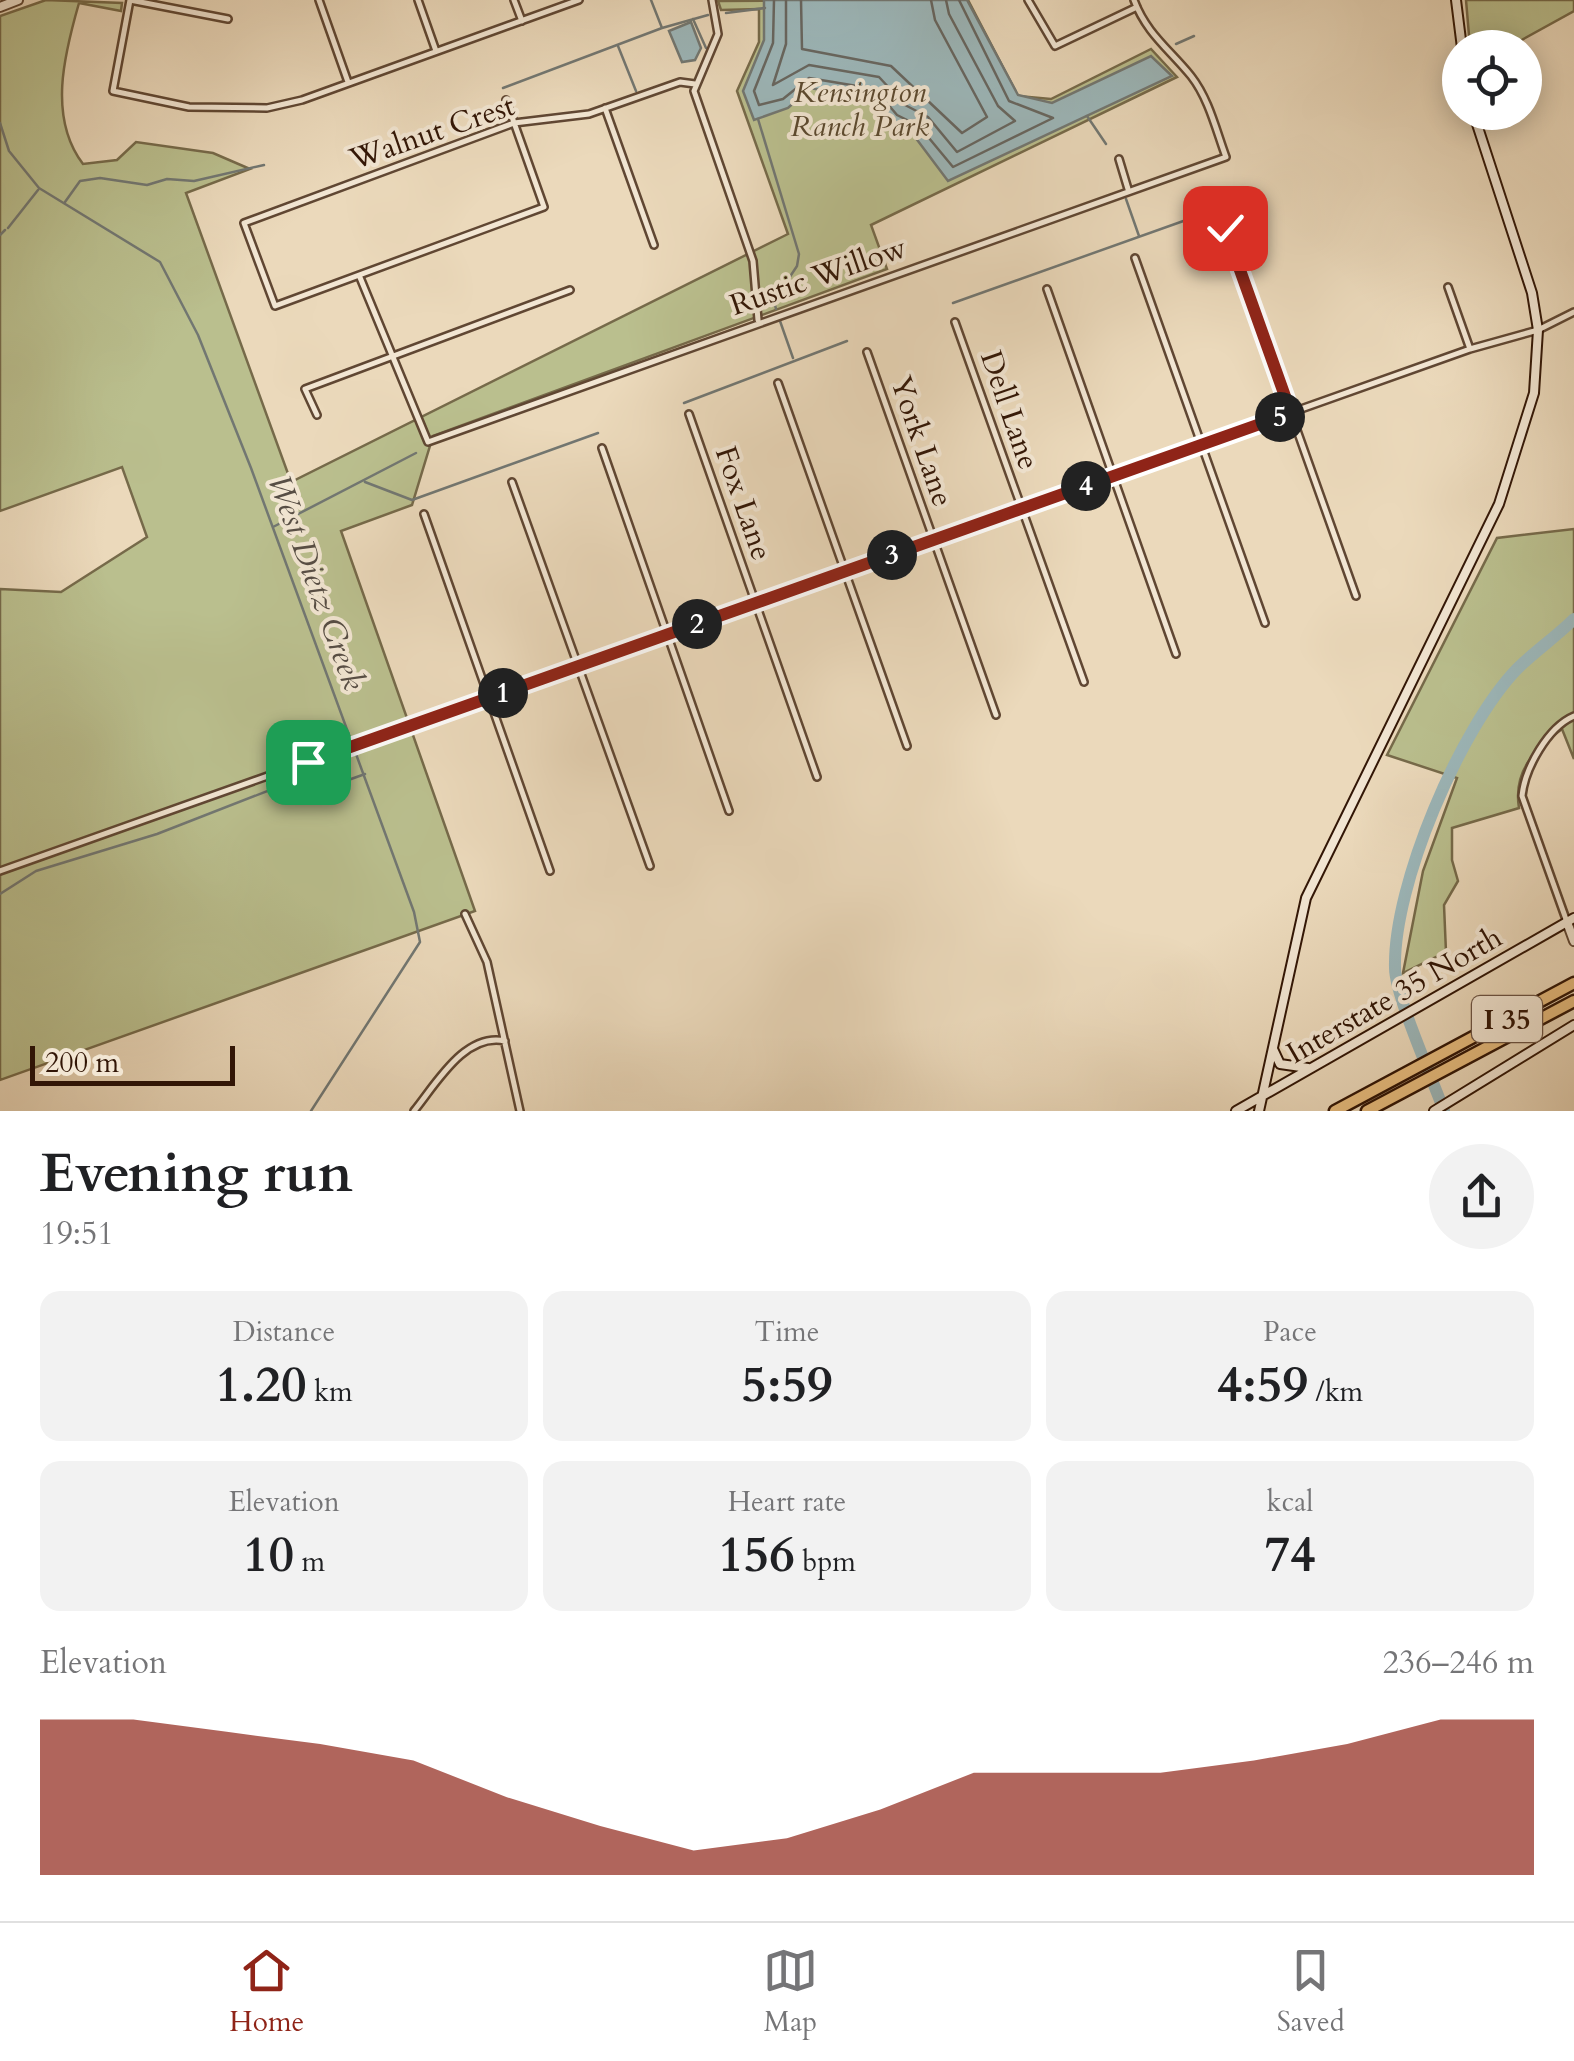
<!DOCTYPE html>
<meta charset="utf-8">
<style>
body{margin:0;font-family:Cardo,serif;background:#f2f2f2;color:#202124;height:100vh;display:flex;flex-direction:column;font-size:38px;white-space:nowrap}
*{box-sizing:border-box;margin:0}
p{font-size:32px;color:#757577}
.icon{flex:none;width:55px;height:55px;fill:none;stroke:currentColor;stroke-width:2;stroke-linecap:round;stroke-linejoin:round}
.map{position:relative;height:1111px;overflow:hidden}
.sheet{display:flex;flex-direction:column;background:#fff;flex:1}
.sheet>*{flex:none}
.fabs{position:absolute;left:1442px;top:30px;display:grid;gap:20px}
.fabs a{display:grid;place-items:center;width:100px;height:100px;border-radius:50%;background:#fff;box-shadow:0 5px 25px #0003;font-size:50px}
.scale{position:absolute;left:30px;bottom:25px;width:205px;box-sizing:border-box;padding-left:10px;border:5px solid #321606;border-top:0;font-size:28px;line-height:35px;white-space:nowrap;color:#321606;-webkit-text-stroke:8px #f2e6d3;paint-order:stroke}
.pin{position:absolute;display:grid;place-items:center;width:85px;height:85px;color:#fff;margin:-42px;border-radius:20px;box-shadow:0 5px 15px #0006}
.km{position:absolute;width:50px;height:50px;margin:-25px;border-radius:50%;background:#222;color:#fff;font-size:28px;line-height:50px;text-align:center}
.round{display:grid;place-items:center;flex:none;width:105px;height:105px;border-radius:52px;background:#f2f2f2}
.overview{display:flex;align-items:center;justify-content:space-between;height:170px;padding:0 40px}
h1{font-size:55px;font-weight:800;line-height:75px}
.metrics{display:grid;grid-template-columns:repeat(3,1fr);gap:15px;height:170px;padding:10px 40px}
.metrics div{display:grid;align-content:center;border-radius:20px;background:#f2f2f2;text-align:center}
.metrics b{font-size:50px;font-weight:800}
.metrics small{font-size:28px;font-weight:400}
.metrics p{font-size:28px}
.chart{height:280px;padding:20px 40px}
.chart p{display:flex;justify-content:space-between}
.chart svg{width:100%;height:180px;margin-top:10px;fill:#8f2418;opacity:.7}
.tabs{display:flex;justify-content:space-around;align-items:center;height:140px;border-top:2px solid #e0e0e0;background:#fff;font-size:28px;color:#757577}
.tabs a{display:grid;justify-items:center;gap:5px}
.tabs .on{color:#8f2418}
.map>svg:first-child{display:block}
.green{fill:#babf8e;stroke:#766a4a;stroke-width:2.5}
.water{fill:#9cb7ba;stroke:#727772;stroke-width:2.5}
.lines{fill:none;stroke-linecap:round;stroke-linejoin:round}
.shore{stroke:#676660;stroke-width:2.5}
.stream{stroke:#727772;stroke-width:2.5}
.river{stroke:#9cb7ba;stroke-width:12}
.minor-casing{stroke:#604733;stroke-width:10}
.tertiary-casing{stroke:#604733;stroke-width:12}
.secondary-casing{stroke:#321606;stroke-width:12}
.motorway-casing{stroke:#321606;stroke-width:15}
.minor{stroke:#f2e6d3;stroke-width:5}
.tertiary{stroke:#f2e6d3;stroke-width:8}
.secondary{stroke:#f2e6d3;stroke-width:8}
.motorway{stroke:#e6bc7e;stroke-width:10}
.route-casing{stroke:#fff;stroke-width:20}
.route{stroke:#8f2418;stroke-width:12}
.labels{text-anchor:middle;stroke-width:8;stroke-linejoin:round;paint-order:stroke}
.shield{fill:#f2e6d3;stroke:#6c5444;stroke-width:2.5}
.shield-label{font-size:28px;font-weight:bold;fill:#321606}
.park-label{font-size:30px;font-style:italic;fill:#5b492f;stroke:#f2e6d3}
.street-label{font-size:30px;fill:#321606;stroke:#f2e6d3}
.water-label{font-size:32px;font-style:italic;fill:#574e45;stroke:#f2e6d3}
</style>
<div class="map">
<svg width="1574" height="1111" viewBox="0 0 1574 1111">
<rect width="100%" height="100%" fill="#ebd9bb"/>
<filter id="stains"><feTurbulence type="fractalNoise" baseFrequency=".002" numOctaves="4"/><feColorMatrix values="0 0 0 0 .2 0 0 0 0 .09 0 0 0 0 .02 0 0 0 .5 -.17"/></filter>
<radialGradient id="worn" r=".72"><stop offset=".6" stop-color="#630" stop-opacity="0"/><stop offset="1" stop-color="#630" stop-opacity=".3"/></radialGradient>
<path class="green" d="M46,0L122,3L121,11L79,3C64,55 48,118 83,164L117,160L136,142L213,153L250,169L186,193L291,482L788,234L737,91L759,42V9L721,10L718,1L968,0L1018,96L1051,99L1151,49L1177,77L871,225L887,269L433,436L412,505L341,531L475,911L0,1080V589L61,592L147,537L122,467L0,511V16Z
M1466,0H1574V11L1509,47H1470Z
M1574,529V759L1562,729C1534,749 1513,772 1519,808L1452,828V860L1458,881L1444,905L1446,952L1403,973L1423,871L1457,778L1387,755L1497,538Z"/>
<path class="water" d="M764,0H967L1018,95L1052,103L1151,56L1172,76L948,181L912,133L890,123L872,99L810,88L788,108L754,120L743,91L764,40Z
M691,22L701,48L695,60L682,62L669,31Z"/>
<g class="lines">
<path class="shore" d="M774,0L773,43L754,91L759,105L783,99L809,78L875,89L897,115L919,126L953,167L1053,118L1009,101L959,0
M786,0V44L773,85L809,65L879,77L905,105L928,117L957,152L1015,121L998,106L949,14L946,0
M801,0L802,49L891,66L962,133L987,117L935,20L931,0"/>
<path class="stream" d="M651,0L662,28L708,15
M726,13L765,8
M693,19L706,48
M1176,44L1194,36
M618,46L636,91
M503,88L662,28
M1087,116L1106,144
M758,119L799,254L797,266L774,301L776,309
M0,123L9,151L39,188L160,262L198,335L251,468L414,912L420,942L311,1111
M1126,199L1139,236
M65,202L80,181L100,178L147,185L167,179L194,181L264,165
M8,228L38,190
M0,235L5,230
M953,303L1189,219
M780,321L793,358
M684,403L847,341
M365,482L412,500L598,433
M273,527L416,453
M0,894L36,871L157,834L288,783H340L365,774"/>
<path class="river" d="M1444,1111C1433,1080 1395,995 1395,968C1393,885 1460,728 1517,669C1535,651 1556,637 1574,619"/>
<defs>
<path id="minor" d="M130,0L113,91L189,107L267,108L302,100L579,0
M130,0L228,19
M319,0L348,82
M418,0L436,51
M514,0L522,21
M712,0L718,34L694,91L753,261L758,320
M1028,0L1055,46L1137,7
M506,100L544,207L275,306L244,223L514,123L589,114L680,82L695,84
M605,108L654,245
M1119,159L1128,189
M1225,228L1356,596
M1135,258L1265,623
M359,275L428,442L1226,157C1216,130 1209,99 1191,76C1170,50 1146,33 1134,0
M1448,287L1470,349
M1047,289L1176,654
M955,322L1084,682
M867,352L996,715
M778,383L907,746
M689,414L817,777
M317,415L305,389L570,290
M602,448L729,811
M512,482L650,866
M424,514L550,871
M0,871L1470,349L1538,330L1574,312
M465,914L487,962L520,1111
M1567,922L1522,796C1525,768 1548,727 1574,716
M414,1111C436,1084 465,1032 505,1041"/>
<path id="tertiary" d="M0,7L18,0
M1567,922L1574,941"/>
<path id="secondary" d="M1456,0L1462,48
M1273,1049L1280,1064L1308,1068
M1236,1111L1574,918
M1259,1111L1306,898L1499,504L1534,393L1538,330L1532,293L1473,112
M1434,1111L1574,1025"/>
<path id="motorway" d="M1335,1111L1574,983
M1367,1111L1574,1001"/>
</defs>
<use href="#minor" class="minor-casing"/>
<use href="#tertiary" class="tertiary-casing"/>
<use href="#secondary" class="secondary-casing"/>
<use href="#motorway" class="motorway-casing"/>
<use href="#minor" class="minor"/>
<use href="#tertiary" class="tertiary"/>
<use href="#secondary" class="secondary"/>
<use href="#motorway" class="motorway"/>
</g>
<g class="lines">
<defs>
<path id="route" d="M308,762L1291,413L1225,228"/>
</defs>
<use href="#route" class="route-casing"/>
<use href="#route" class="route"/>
</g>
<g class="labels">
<rect class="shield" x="1472" y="996" width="70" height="46" rx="8"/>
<g class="shield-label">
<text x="1507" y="1029">I 35</text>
</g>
<g class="park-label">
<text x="860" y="102">Kensington<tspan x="860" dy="34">Ranch Park</tspan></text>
</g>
<g class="street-label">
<text transform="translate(432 132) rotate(-19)" y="10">Walnut Crest</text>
<text transform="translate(818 276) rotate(-19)" y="10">Rustic Willow</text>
<text transform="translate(1010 410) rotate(71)" y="10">Dell Lane</text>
<text transform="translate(922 441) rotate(71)" y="10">York Lane</text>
<text transform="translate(744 503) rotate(71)" y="10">Fox Lane</text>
<text transform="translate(1394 995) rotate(-30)" y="10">Interstate 35 North</text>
</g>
<g class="water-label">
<text transform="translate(317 582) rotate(70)" y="11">West Dietz Creek</text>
</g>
</g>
<rect width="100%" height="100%" filter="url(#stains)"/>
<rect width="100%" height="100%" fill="url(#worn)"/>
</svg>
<div class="fabs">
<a><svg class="icon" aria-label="locate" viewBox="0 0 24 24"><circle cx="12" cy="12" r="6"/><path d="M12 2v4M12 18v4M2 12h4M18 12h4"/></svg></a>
</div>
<div class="scale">200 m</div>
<div class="pin" style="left:308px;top:762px;background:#1e9e55"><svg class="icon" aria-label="arrive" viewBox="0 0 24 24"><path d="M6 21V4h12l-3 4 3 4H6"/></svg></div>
<div class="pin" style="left:1225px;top:228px;background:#d93025"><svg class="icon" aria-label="check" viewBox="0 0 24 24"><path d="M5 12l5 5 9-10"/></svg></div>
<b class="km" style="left:503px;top:693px">1</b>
<b class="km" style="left:697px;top:624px">2</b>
<b class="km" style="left:892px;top:555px">3</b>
<b class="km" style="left:1086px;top:486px">4</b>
<b class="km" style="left:1280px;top:417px">5</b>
</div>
<section class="sheet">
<div class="overview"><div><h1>Evening run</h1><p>19:51</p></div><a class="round"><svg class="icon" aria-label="share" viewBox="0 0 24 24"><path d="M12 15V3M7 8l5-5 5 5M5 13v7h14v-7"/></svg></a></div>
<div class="metrics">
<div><p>Distance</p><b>1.20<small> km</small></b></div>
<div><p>Time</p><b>5:59</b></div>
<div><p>Pace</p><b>4:59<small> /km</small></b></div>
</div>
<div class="metrics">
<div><p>Elevation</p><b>10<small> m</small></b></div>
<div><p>Heart rate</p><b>156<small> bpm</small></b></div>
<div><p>kcal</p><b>74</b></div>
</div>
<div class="chart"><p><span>Elevation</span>236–246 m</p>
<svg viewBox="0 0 160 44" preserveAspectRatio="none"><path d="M0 44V6L10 6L20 9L30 12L40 16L50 25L60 32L70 38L80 35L90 28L100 19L110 19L120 19L130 16L140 12L150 6L160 6V44z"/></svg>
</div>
</section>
<nav class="tabs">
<a class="on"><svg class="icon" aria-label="home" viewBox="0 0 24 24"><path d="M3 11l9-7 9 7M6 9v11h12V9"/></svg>Home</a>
<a><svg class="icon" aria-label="map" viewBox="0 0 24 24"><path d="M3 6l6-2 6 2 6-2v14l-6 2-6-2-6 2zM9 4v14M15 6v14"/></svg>Map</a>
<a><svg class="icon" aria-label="saved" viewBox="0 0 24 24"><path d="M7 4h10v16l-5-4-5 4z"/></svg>Saved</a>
</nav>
